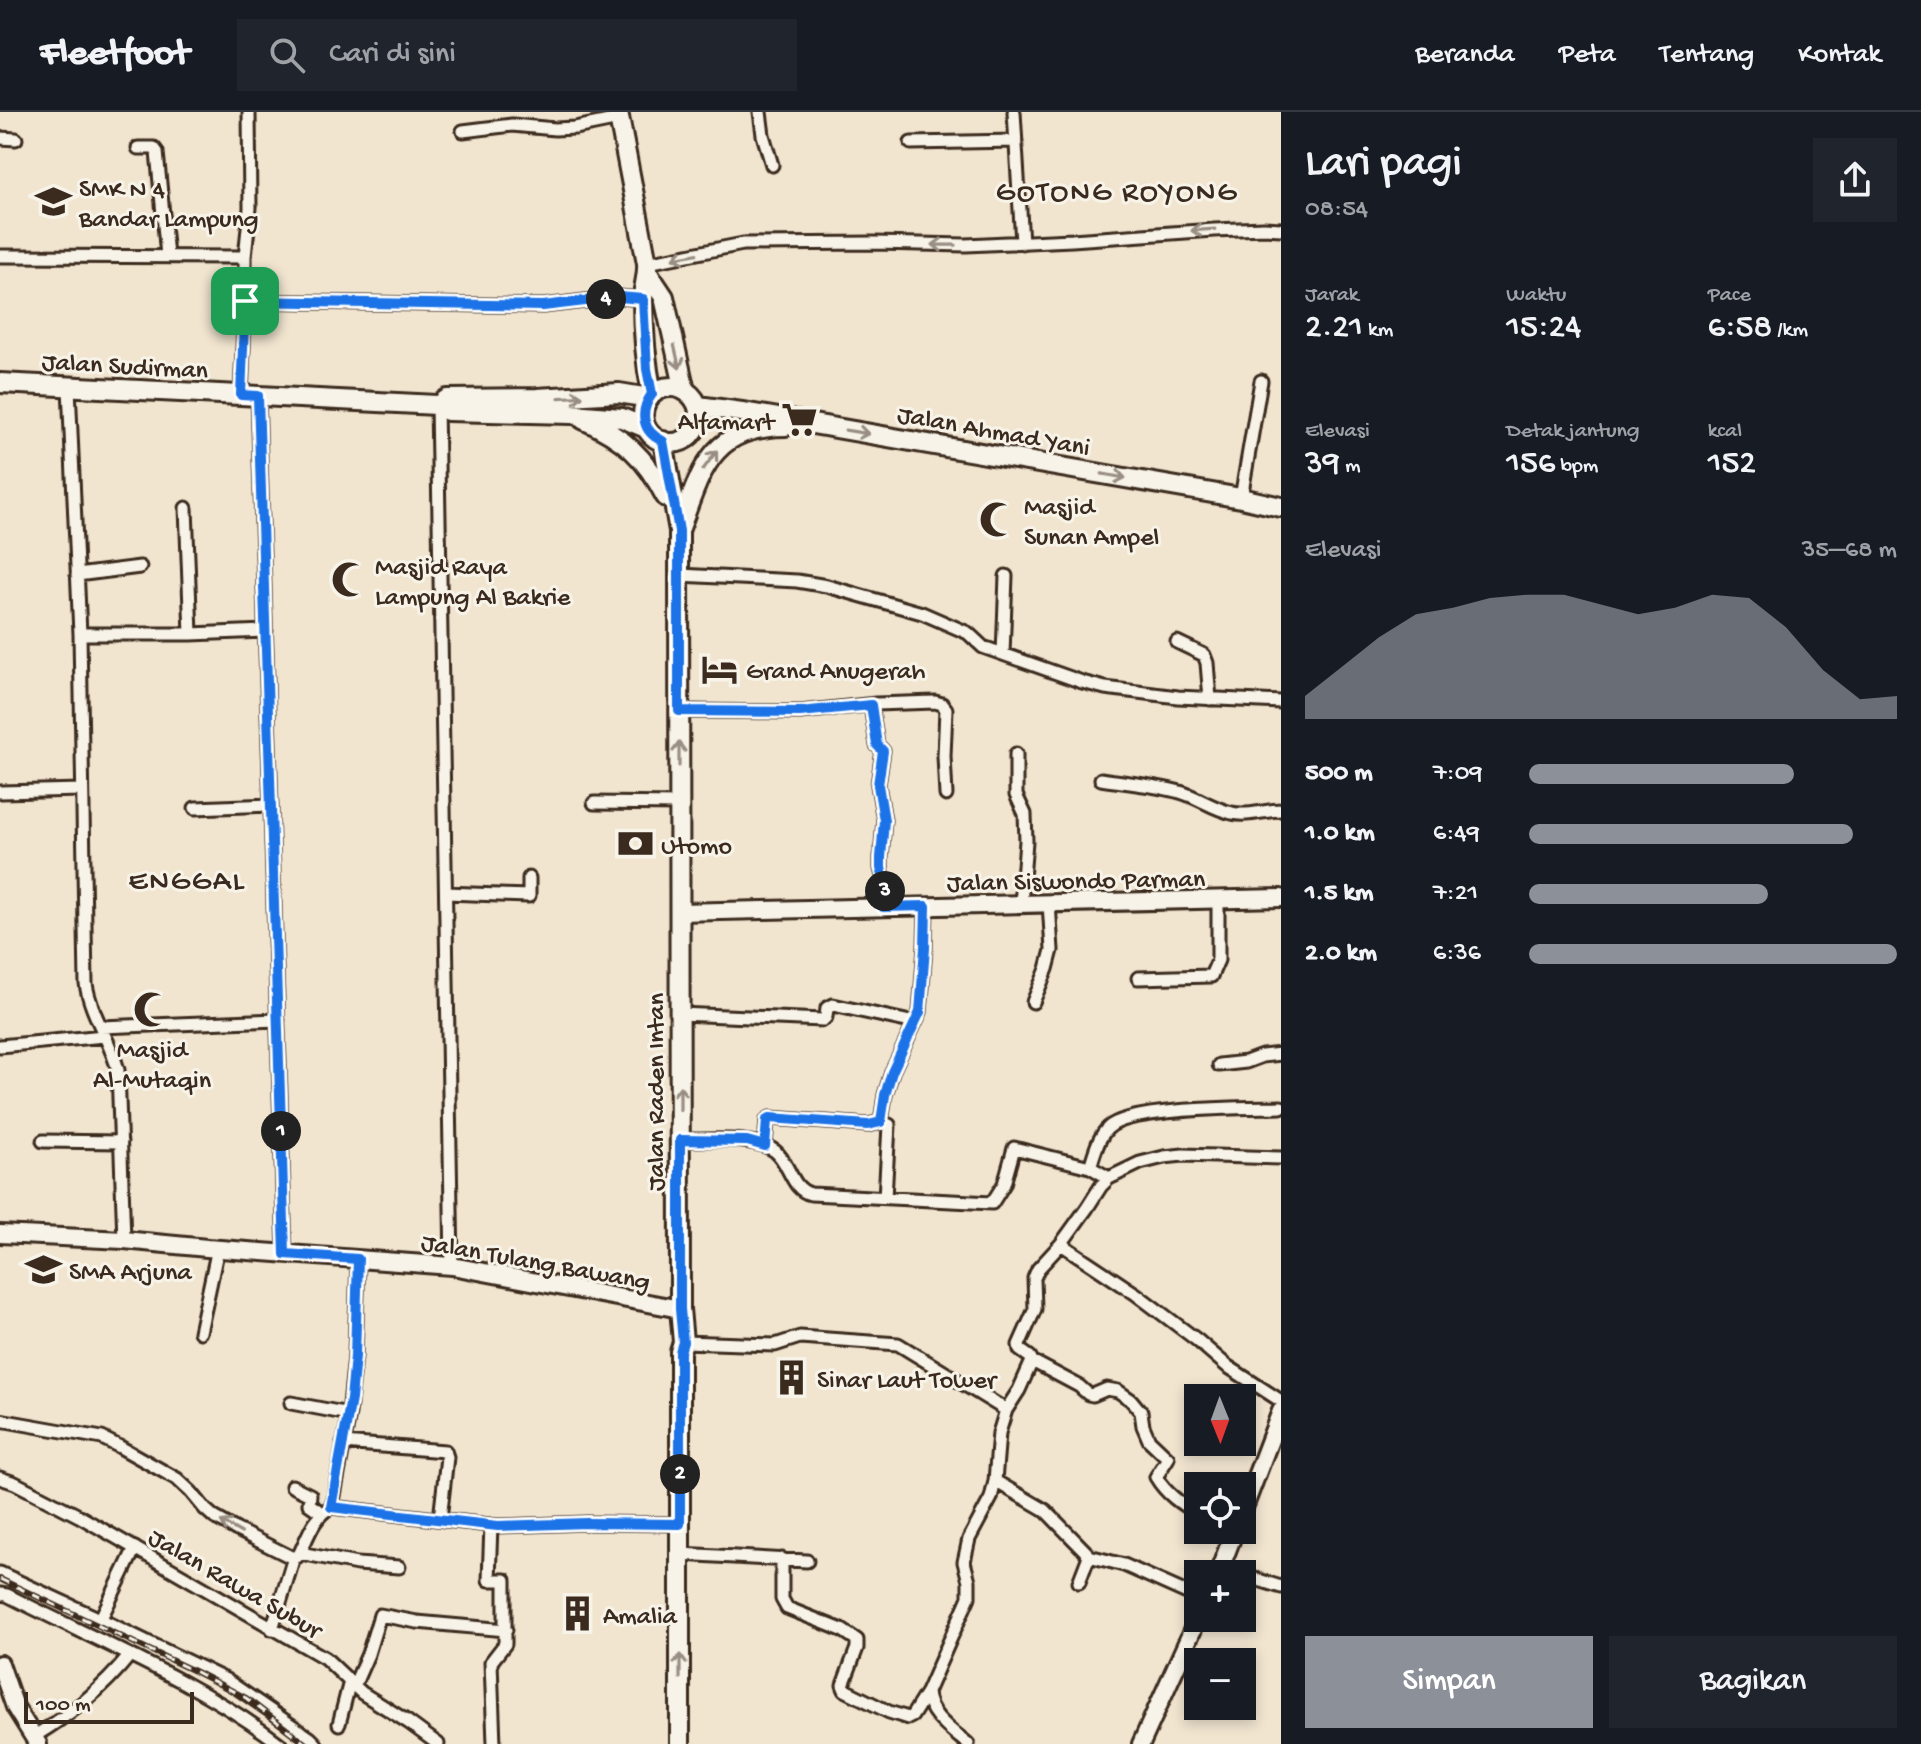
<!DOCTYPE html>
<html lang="id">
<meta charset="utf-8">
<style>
body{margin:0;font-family:"Gochi Hand",sans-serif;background:#20242c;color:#f1f3f6;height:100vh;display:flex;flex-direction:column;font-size:30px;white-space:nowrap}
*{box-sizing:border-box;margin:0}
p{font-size:26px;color:#9ea1a6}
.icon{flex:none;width:44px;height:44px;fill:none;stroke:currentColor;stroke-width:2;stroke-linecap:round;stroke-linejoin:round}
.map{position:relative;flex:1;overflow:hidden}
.side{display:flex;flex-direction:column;background:#171b24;width:640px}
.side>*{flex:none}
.needle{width:52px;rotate:179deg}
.controls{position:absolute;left:1184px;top:1272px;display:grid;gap:16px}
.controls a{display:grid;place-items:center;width:72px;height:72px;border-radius:0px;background:#171b24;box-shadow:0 4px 12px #0003;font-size:40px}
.scale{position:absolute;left:24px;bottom:20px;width:170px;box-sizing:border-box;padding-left:8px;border:4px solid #3b2a1e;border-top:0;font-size:22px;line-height:28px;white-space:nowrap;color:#3b2a1e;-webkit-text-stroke:6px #f7f3e8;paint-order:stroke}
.pin{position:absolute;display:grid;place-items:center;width:68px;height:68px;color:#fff;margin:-34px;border-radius:16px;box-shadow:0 4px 12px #0006}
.km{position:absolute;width:40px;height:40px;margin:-20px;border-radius:50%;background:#222;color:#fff;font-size:22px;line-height:40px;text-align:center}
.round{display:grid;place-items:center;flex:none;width:84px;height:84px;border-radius:0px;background:#20242c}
.headline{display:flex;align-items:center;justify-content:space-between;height:136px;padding:0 24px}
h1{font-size:44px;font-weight:600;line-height:60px}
.figures{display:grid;grid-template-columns:repeat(3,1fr);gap:12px;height:136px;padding:8px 24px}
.figures div{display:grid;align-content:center}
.figures b{font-size:34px;font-weight:600}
.figures small{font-size:22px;font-weight:400}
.figures p{font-size:22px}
.chart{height:224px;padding:16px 24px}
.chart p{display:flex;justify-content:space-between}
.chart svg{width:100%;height:144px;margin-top:8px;fill:#8c9099;opacity:.7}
.cta{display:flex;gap:16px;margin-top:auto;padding:16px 24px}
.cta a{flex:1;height:92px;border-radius:0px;background:#8c9099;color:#fff;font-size:32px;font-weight:600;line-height:92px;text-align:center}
.cta a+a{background:#20242c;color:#f1f3f6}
ul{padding:0 24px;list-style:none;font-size:26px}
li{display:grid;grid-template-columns:128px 96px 1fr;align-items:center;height:60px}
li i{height:20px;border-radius:10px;background:#8c9099}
header{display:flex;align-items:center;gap:48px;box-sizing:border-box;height:112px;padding:0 40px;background:#171b24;border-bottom:2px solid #363941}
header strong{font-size:38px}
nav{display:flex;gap:44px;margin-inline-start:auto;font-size:28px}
.search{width:560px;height:72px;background:#20242c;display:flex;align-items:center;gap:20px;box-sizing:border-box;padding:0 28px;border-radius:0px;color:#9ea1a6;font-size:30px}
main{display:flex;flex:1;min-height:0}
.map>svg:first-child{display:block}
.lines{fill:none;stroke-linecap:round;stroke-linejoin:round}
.street-casing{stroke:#3b2a1e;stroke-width:17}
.secondary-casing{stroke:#3b2a1e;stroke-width:22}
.primary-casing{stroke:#3b2a1e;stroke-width:24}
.street{stroke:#f7f3e8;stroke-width:11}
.secondary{stroke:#f7f3e8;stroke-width:16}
.primary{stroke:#f7f3e8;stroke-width:18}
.rail-casing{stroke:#3b2a1e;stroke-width:6}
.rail{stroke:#f7f3e8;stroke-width:3;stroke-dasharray:9;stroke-linecap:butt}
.oneway{stroke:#998e83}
.route-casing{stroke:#fff;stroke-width:16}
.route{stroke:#1a73e8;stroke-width:10}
.labels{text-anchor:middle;stroke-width:6;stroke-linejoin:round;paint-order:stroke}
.poi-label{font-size:26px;fill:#3b2a1e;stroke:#f7f3e8;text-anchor:start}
.street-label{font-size:26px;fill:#3b2a1e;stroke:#f7f3e8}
.quarter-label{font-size:30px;letter-spacing:2px;fill:#3b2a1e;stroke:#f7f3e8}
</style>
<header>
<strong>Fleetfoot</strong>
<div class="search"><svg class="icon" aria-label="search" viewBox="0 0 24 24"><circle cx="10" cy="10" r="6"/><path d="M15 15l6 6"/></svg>Cari di sini</div>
<nav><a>Beranda</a><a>Peta</a><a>Tentang</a><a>Kontak</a></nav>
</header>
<main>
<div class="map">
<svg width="1281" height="1632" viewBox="0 0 1281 1632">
<rect width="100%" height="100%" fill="#f1e5d0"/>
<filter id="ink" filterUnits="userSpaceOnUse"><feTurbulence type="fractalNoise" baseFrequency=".0125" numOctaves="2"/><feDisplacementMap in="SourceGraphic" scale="16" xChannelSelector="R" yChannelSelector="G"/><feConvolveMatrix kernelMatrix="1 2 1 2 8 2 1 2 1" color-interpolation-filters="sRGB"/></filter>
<g filter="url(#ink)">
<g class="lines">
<defs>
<path id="street" d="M760,0L763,23L772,53
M1014,0L1022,131
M463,19L512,13L555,17L575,16L619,7
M0,26L16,27
M911,31L1016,29
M138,36H154L157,40L167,144
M0,144L245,145
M647,151L743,132L874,131L966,133L1072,128L1214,118L1264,116L1281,117
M245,189L543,194L619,185L643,187
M69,275L80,522L86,872C91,903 110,928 118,958L124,1128
M241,283L245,189V145L250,96L249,0
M258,284L285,1142
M437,293L452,1154
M1241,386L1261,269
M186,396L191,522
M77,463L140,455
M679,463L797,469L827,474L922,501L968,521L983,535L1082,570L1105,576L1178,585L1281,590
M80,522H191L266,519
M1177,530L1204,543L1207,551L1210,587
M1003,542L1006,464
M871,593L877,633L883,639L878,673L884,708L881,746V756L885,771L883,795
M679,599L800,600L876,592L935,590L942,592L946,597L944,644L946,683
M1016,642V683L1025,702L1026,729L1021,792
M1101,667C1127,671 1155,673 1180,680C1198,685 1213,697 1232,701C1247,705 1265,698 1281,698
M0,680L82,678
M594,691L679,692
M195,696L271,693
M446,781L529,784V766
M1138,866L1211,864L1218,848V787
M1033,890L1047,857L1052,838L1049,791
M679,902L823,908L826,905L827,896L833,893L915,911
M101,915L278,908
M0,934L104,924
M1219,953L1246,950L1262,944L1281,942
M881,1010L885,983L892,960L920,900L925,836L926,794
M881,1010L889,1013L885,1086
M680,1028C706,1029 753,1023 775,1039C790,1051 791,1078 811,1082L992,1091L1004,1072L1014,1036L1090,1055L1109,1066
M43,1029L121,1030
M765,1034L767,1008L770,1006L868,1013L881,1010
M1090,1055C1094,1043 1098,1025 1108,1016C1129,995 1248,996 1281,995
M1061,1132L1136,1182L1197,1228L1227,1254L1281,1289
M200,1220L218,1136
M683,1230L775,1233L800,1225L898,1232L1006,1298
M1032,1249L1079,1274L1088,1282L1093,1283L1107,1277L1118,1279L1131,1288L1141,1300L1143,1314L1149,1328L1168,1346L1156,1365C1166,1382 1181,1392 1198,1402
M291,1291L349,1302
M0,1308L102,1326L120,1335L177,1367L191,1380L205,1397L214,1405L237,1418L291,1445H297L300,1441
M343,1331L445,1339L447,1345L440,1407
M0,1366L15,1371L79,1404L325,1546L362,1581L408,1610L438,1632
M995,1369L1045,1398L1087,1441L1089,1444L1079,1470
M292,1374L310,1383L309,1392L322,1401
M331,1395L498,1414L587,1411L680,1412
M331,1395L334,1384L349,1302L355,1244L358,1147
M491,1413L489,1468H505V1532L491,1550L494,1632
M300,1441L357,1452L399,1455
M300,1441C308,1424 314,1404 331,1395
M680,1442L807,1449
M1089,1444L1124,1453L1198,1486
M782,1447V1487L787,1496L842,1518L857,1528V1536L843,1573L845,1578L889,1600L908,1606L912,1604L927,1580
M0,1461L100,1507L226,1568L310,1626L316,1632
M1242,1463L1281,1475
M0,1482L7,1483C99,1530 198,1569 280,1632
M103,1502L135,1436
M272,1517L294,1445
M354,1574L368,1542L380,1503L417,1510L506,1518
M339,1612L350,1569
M33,1625C71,1602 102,1578 130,1543
M968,1632C951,1618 928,1603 927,1580L969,1485V1469L964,1450L969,1427L991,1386L995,1369L999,1321L1006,1298L1019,1278L1032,1249L1030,1245L1020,1238L1019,1233L1035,1197L1034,1166L1038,1157L1061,1132L1087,1096L1101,1074L1109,1066L1140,1051L1164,1045L1183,1043L1281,1046"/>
<path id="secondary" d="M679,800L1281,786
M0,1122L124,1128L207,1136L452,1154L680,1197
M1242,1401L1281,1299
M1218,1462L1235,1418
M0,1552L15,1595L38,1632
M1141,1632L1198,1506"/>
<path id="primary" d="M618,0L647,151C648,164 643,176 643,188C643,220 646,252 652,282
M648,161L664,185L685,279
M0,271L437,293L448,299L572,302L622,306L646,316
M643 303a28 28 0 1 1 56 0a28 28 0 1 1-56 0Z
M442,291L447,287L537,286L619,281L649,286
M698,294L749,301L1241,386L1281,395
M583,307C624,326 645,344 666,385
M663,329L679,419L680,1197L683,1230L680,1240V1632
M680,416C702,356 711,315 786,314"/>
</defs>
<use href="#street" class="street-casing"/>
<use href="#secondary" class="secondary-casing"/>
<use href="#primary" class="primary-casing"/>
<use href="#street" class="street"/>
<use href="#secondary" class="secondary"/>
<use href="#primary" class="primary"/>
<defs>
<path id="rail" d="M0,1467L196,1560L246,1586L306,1632"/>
</defs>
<use href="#rail" class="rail-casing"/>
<use href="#rail" class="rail"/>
</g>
<defs><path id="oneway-shaft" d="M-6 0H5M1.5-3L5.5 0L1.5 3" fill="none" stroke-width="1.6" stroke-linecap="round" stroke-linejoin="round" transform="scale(2)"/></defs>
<g class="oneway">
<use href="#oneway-shaft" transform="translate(1203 118) rotate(176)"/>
<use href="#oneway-shaft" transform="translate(944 133) rotate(-179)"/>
<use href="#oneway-shaft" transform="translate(685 144) rotate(169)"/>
<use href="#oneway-shaft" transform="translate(677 245) rotate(77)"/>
<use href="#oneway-shaft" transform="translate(571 285) rotate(-3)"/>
<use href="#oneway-shaft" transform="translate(857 320) rotate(9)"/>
<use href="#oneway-shaft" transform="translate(710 348) rotate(-54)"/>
<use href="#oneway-shaft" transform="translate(1114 364) rotate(10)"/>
<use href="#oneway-shaft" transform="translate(679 642) rotate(-90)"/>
<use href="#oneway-shaft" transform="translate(680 986) rotate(-90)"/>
<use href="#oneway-shaft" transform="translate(231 1415) rotate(-150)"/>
<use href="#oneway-shaft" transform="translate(680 1554) rotate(-90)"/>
</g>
</g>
<g class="lines" filter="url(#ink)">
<defs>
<path id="route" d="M619,185L643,187L647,257L652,282C639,300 642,320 663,329L679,419V599L800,600L871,593L877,633L883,639L878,673L884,708L881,746V756L885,771L883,795L926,794L925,836L920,900L892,960L885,983L881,1010L868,1013L770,1006L767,1008L765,1034L747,1029L680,1028V1197L683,1230L680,1240V1412L587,1411L498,1414L331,1395L351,1287L355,1244L358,1147L285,1142L258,284L241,283L245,189L543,194Z"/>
</defs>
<use href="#route" class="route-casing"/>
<use href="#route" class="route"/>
</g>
<defs>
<symbol id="school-bare" viewBox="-9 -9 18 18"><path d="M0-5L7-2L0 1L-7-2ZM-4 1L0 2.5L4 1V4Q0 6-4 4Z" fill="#3b2a1e" stroke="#f7f3e8" stroke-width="2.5" paint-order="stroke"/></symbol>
<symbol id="supermarket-bare" viewBox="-9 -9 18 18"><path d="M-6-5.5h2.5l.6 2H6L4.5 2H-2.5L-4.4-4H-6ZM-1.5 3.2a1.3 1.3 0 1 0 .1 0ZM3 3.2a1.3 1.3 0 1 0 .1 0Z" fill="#3b2a1e" stroke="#f7f3e8" stroke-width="2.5" paint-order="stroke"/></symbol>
<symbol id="mosque-bare" viewBox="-9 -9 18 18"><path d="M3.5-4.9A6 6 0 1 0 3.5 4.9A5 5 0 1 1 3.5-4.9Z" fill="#3b2a1e" stroke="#f7f3e8" stroke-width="2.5" paint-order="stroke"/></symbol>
<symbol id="hotel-bare" viewBox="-9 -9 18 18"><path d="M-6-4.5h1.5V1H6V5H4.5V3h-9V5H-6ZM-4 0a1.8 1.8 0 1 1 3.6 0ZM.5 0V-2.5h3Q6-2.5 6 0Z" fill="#3b2a1e" stroke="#f7f3e8" stroke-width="2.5" paint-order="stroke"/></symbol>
<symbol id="bank-bare" viewBox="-9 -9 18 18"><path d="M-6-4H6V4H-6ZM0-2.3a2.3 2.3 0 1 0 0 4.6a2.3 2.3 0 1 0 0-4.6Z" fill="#3b2a1e" stroke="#f7f3e8" stroke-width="2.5" paint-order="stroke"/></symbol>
<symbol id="building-bare" viewBox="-9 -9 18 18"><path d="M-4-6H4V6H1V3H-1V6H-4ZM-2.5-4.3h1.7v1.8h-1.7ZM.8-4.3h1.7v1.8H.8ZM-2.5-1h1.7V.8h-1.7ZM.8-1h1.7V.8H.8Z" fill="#3b2a1e" stroke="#f7f3e8" stroke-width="2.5" paint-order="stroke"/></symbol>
</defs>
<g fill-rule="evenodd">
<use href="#school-bare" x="28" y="64" width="51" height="51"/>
<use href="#supermarket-bare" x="774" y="282" width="51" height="51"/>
<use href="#mosque-bare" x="972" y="382" width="51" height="51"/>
<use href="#mosque-bare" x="324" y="442" width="51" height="51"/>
<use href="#hotel-bare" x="694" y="532" width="51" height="51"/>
<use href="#bank-bare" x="610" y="706" width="51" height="51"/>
<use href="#mosque-bare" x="126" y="872" width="51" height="51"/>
<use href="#school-bare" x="18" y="1132" width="51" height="51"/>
<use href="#building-bare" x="766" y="1240" width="51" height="51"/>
<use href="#building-bare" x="552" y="1476" width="51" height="51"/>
</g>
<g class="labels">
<g class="poi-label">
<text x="79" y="84">SMK N 4<tspan x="79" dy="30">Bandar Lampung</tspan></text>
<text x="774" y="317" text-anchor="end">Alfamart</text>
<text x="1024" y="402">Masjid<tspan x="1024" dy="30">Sunan Ampel</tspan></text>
<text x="375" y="462">Masjid Raya<tspan x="375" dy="30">Lampung Al Bakrie</tspan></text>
<text x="746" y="566">Grand Anugerah</text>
<text x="661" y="741">Utomo</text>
<text x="152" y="945" text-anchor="middle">Masjid<tspan x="152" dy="30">Al-Mutaqin</tspan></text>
<text x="69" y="1167">SMA Arjuna</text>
<text x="817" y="1275">Sinar Laut Tower</text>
<text x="603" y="1511">Amalia</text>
</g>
<g class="street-label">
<text transform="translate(125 252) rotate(3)" y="9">Jalan Sudirman</text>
<text transform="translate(994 317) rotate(10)" y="9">Jalan Ahmad Yani</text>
<text transform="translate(1076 767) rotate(-1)" y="9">Jalan Siswondo Parman</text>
<text transform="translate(654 980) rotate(-90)" y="9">Jalan Raden Intan</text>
<text transform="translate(536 1148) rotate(10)" y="9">Jalan Tulang Bawang</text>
<text transform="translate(236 1470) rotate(30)" y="9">Jalan Rawa Subur</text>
</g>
<g class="quarter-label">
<text x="1117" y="88">GOTONG ROYONG</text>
<text x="187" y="777">ENGGAL</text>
</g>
</g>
</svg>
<div class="controls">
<a><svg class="needle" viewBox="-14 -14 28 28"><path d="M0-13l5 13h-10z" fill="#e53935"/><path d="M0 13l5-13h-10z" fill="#9ea1a6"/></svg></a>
<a><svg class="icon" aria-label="locate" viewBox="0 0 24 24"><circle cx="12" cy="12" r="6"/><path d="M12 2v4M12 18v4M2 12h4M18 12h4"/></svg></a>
<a>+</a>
<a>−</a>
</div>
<div class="scale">100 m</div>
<div class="pin" style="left:245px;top:189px;background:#1e9e55"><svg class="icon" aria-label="arrive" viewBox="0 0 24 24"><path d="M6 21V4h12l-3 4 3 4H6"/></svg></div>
<b class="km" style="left:281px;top:1019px">1</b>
<b class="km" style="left:680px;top:1362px">2</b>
<b class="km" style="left:885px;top:779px">3</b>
<b class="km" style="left:606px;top:187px">4</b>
</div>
<section class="side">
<div class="headline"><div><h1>Lari pagi</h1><p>08:54</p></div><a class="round"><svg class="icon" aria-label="share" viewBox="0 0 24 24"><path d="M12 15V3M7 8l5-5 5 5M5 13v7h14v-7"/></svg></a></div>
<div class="figures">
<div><p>Jarak</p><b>2.21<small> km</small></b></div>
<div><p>Waktu</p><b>15:24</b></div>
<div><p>Pace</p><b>6:58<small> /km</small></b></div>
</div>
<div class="figures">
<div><p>Elevasi</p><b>39<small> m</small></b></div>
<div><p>Detak jantung</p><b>156<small> bpm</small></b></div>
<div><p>kcal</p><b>152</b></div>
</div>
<div class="chart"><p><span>Elevasi</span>35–68 m</p>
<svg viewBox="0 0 160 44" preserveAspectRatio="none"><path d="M0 44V37L10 28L20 19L30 12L40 10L50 7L60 6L70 6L80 9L90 12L100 10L110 6L120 7L130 16L140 29L150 38L160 37V44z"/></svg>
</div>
<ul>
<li><b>500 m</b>7:09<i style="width:72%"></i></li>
<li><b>1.0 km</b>6:49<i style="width:88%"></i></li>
<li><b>1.5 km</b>7:21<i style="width:65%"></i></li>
<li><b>2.0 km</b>6:36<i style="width:100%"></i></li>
</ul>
<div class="cta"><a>Simpan</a><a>Bagikan</a></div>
</section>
</main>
